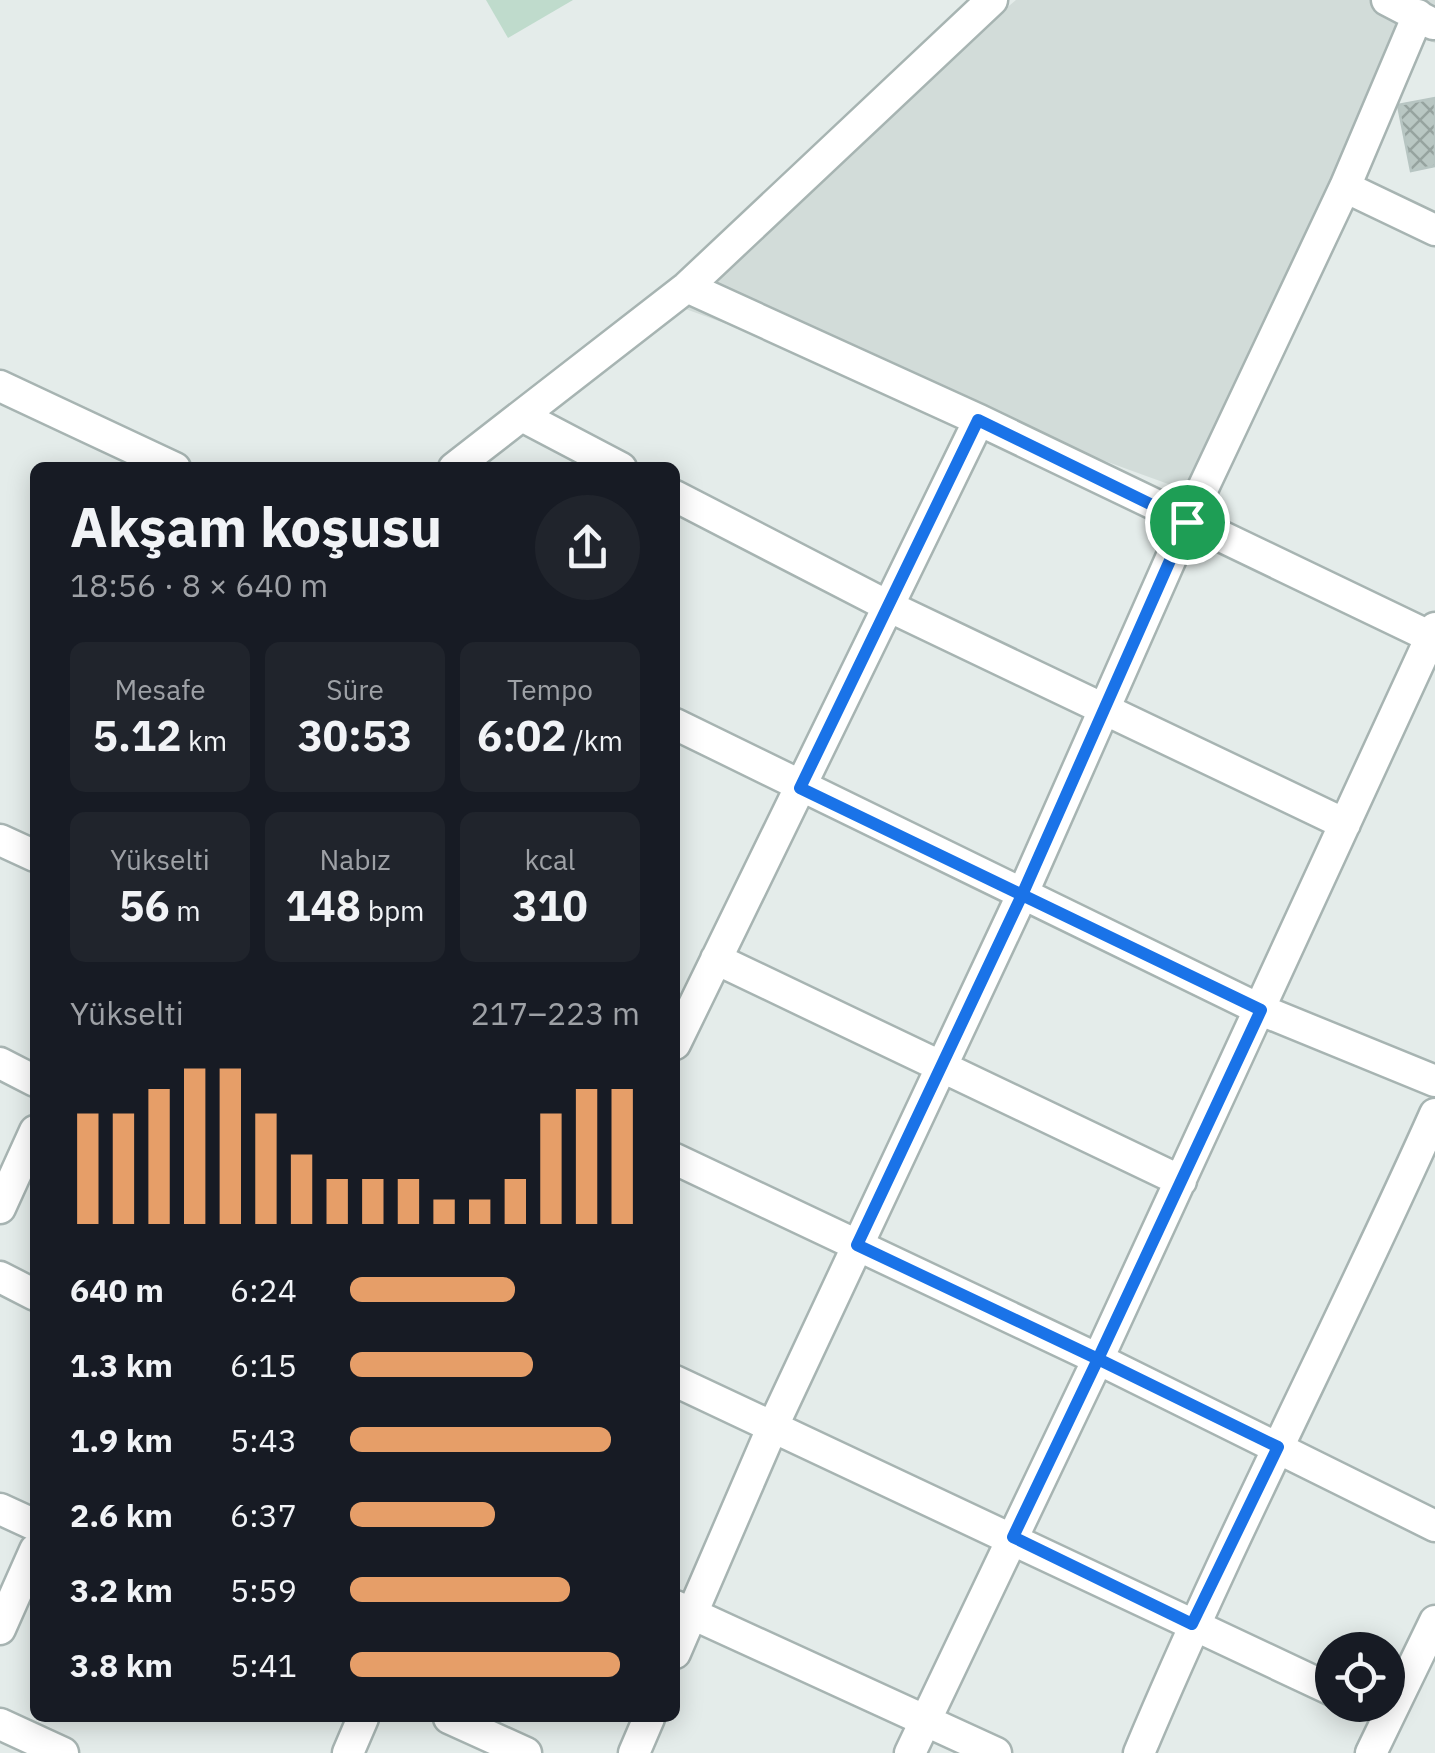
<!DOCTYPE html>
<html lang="tr">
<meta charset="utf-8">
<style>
body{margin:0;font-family:"IBM Plex Sans",sans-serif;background:#20242c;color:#f1f3f6;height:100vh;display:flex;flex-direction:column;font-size:38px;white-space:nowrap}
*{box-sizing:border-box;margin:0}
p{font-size:32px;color:#9ea1a6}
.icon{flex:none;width:55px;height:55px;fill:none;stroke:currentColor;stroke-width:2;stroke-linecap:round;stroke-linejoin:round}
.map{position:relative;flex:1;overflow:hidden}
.details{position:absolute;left:30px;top:462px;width:650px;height:1260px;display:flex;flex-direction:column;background:#171b24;border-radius:15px;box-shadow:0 5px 25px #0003}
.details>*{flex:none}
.fabs{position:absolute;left:1315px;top:1632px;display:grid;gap:20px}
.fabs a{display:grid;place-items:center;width:90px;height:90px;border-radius:50%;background:#171b24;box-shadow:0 5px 25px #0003;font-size:50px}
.pin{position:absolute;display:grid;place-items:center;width:85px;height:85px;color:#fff;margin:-42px;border:5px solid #fff;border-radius:50%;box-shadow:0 2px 10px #0007}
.round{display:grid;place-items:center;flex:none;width:105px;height:105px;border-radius:52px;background:#20242c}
.overview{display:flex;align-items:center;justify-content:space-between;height:170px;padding:0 40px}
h1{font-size:55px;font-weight:700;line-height:75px}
.stats{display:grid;grid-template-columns:repeat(3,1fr);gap:15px;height:170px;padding:10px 40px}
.stats div{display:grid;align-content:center;border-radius:15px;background:#20242c;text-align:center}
.stats b{font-size:42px;font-weight:700}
.stats small{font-size:28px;font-weight:400}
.stats p{font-size:28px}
.chart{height:280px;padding:20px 40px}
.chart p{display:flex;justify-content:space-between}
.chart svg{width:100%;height:180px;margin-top:10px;stroke:#e69e68;stroke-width:6}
ul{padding:0 40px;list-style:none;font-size:32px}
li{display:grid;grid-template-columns:160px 120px 1fr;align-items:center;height:75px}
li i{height:25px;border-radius:12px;background:#e69e68}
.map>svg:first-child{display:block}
.built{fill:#d2dcd9}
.green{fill:#bfdbcc}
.building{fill:url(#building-cross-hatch);stroke:#b7c5c2;stroke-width:2.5}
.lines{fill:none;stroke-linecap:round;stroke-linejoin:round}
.minor-casing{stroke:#a7b4b2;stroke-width:35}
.minor{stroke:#fff;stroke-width:30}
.route-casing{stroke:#fff;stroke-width:20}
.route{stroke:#1a73e8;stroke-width:12}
</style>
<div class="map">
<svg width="1435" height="1753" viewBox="0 0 1435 1753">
<defs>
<pattern id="building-cross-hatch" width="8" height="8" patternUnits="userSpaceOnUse" patternTransform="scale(2.5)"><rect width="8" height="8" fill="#b9c7c3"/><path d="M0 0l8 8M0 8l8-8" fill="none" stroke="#96a39f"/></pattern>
</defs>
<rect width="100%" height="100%" fill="#e4ecea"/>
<path class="built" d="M1016,0H1435V43L1402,29L1193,493L658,299Z"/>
<path class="green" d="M486,0H573L508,38Z"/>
<path class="building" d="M1435,98V166L1411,171L1398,105Z"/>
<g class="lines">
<defs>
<path id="minor" d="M1387,0L1433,24
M1345,187L1435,230
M687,287L979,420L1435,639
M0,386L175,468
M522,416L621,468
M454,468L687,287L992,0
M675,496L888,606L1345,824
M675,724L1261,1010L1435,1081
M0,840L35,856
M716,959L1181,1181
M675,1044L979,420
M0,1063L35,1081
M675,1159L1098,1359L1435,1526
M0,1208L35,1131
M0,1277L35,1295
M675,1381L1332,1690
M0,1509L35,1525
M675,1606L996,1753
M0,1629L35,1550
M675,1653L773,1426L1022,895L1187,522L1345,187L1418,15
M449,1718L526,1753
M0,1724L63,1753
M348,1753L363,1718
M634,1753L649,1718
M910,1753L1098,1359L1435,628
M1139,1753C1230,1536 1339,1329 1435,1114
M1371,1753L1435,1621"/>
</defs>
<use href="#minor" class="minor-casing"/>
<use href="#minor" class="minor"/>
</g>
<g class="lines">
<defs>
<path id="route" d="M1187,522L978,420L800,788C954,862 1107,936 1261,1010L1098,1359L1278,1447L1192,1624L1013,1537L1098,1359L857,1245L1022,895L1187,522"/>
</defs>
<use href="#route" class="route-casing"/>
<use href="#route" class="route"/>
</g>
</svg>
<div class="fabs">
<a><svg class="icon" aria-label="locate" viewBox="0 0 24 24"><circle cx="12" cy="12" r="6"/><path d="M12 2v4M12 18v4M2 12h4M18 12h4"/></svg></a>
</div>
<div class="pin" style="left:1187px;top:522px;background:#1e9e55"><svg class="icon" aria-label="arrive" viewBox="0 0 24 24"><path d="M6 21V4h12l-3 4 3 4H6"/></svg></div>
<section class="details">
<div class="overview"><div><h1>Akşam koşusu</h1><p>18:56 · 8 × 640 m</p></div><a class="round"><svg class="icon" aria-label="share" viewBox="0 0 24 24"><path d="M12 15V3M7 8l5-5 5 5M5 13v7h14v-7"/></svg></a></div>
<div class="stats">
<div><p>Mesafe</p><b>5.12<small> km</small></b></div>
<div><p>Süre</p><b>30:53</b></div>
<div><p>Tempo</p><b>6:02<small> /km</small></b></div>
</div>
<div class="stats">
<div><p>Yükselti</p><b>56<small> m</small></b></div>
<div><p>Nabız</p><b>148<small> bpm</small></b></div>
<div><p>kcal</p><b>310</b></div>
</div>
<div class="chart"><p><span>Yükselti</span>217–223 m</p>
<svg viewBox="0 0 160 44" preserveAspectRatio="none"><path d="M5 44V17M15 44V17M25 44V11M35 44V6M45 44V6M55 44V17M65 44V27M75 44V33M85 44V33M95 44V33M105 44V38M115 44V38M125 44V33M135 44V17M145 44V11M155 44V11"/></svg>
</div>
<ul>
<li><b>640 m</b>6:24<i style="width:57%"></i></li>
<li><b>1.3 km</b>6:15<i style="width:63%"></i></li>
<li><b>1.9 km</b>5:43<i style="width:90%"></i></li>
<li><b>2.6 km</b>6:37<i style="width:50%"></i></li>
<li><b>3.2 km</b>5:59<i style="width:76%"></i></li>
<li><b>3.8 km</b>5:41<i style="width:93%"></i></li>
</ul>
</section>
</div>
